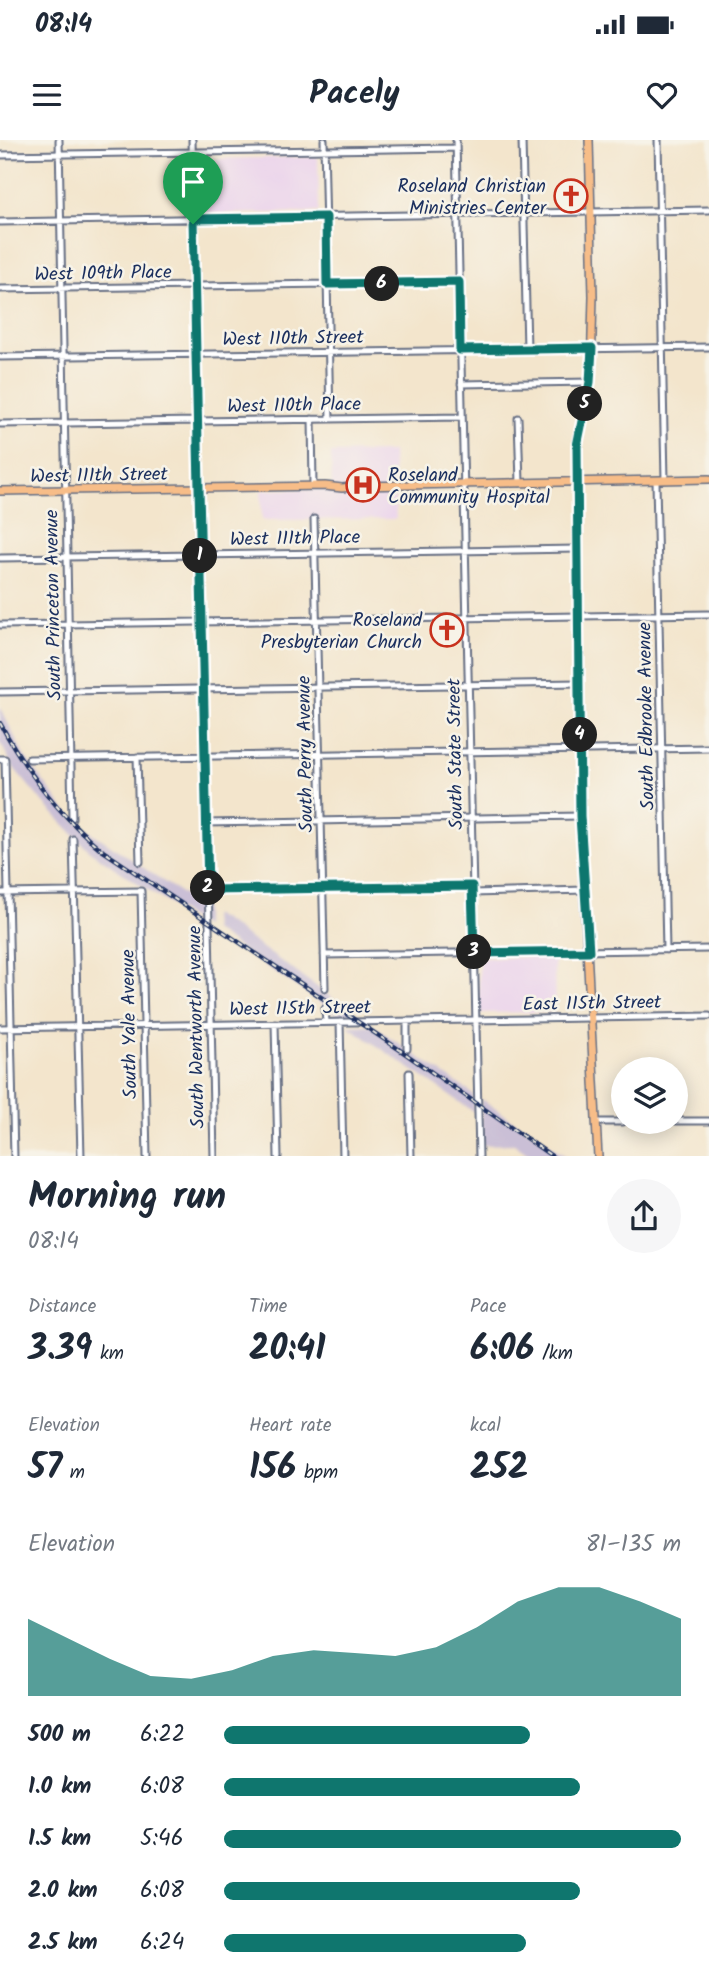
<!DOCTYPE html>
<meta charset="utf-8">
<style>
body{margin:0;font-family:Kalam,sans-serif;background:#f6f6f7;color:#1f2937;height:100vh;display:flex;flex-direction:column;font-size:26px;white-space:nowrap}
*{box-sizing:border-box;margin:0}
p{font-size:23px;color:#747a83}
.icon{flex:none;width:38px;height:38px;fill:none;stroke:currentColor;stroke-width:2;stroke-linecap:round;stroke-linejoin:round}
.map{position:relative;height:1016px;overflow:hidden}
.sheet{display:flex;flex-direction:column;background:#fff;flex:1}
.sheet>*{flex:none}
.buttons{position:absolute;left:611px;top:917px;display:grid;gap:14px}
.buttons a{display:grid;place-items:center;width:77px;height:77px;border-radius:50%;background:#fff;box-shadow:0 4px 18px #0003;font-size:35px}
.pin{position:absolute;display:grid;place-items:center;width:60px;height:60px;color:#fff;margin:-72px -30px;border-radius:50% 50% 50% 0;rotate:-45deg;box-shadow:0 0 7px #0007}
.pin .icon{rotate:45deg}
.km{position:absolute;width:35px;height:35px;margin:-18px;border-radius:50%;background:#222;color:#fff;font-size:19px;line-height:35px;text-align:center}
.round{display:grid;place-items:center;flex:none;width:74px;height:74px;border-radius:37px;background:#f6f6f7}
.headline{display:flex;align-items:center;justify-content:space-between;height:119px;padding:0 28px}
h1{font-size:38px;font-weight:600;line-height:52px}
.metrics{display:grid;grid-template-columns:repeat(3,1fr);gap:10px;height:119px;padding:7px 28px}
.metrics div{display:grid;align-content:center}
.metrics b{font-size:35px;font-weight:600}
.metrics small{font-size:19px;font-weight:400}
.metrics p{font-size:19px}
.chart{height:196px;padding:14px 28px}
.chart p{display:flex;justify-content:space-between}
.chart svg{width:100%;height:126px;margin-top:7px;fill:#0f766e;opacity:.7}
ul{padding:0 28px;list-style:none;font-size:23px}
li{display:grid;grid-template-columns:112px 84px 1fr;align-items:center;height:52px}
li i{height:18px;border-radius:9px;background:#0f766e}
.status{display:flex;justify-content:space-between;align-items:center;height:49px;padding:0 35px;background:#fff;direction:ltr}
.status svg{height:19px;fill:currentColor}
header{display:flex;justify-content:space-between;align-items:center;height:91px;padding:0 28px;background:#fff;font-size:32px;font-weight:600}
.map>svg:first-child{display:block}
.built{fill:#ead1ec}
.industrial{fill:#cabfd6}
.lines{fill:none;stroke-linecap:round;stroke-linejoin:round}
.minor-casing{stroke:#676f84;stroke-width:9}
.major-casing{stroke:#676f84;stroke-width:10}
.minor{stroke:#fff;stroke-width:5}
.major{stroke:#f7bd88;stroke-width:7}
.rail-casing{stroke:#1b2f5e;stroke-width:4.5}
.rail{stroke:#f7f3e8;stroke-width:2;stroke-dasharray:5;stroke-linecap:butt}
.route-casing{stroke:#fff;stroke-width:14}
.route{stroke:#0f766e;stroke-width:9}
.labels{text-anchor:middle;stroke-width:5;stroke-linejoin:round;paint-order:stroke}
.poi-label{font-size:19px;fill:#1b2f5e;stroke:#f7f3e8;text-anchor:end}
.street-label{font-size:19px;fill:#1b2f5e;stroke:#f7f3e8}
</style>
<div class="status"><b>08:14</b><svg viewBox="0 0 49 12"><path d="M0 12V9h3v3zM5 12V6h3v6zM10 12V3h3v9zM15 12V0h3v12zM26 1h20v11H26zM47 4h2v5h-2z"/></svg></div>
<header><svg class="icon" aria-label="menu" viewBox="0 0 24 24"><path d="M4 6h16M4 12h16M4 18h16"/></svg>Pacely<svg class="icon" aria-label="heart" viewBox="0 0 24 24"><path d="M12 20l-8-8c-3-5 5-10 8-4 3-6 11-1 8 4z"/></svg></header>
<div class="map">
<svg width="709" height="1017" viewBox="0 0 709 1017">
<rect width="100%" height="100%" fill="#f7f3e8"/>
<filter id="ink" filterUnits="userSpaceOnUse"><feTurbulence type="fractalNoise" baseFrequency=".0143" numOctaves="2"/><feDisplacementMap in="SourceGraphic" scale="14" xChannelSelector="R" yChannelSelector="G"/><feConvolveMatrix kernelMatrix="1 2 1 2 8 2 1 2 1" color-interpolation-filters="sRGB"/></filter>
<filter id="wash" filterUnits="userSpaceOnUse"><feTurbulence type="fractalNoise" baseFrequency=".00686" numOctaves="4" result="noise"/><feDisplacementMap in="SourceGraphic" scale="28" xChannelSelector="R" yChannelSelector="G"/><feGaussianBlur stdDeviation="1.57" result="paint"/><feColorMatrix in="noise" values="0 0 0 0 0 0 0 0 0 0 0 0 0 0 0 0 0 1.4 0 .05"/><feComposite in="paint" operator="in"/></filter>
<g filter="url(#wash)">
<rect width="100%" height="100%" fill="#f3e5cc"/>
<path class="built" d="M318,17L319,72L200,74L199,19Z
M392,312L396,379L262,380L261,350L332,349L331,313Z
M554,817L555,872L479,873V818Z"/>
<path class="industrial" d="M0,567L23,614L65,670L78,683L204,769V787L91,712L39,658L13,627L0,602Z
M212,775L223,780L359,877H341L213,790Z
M372,885L473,954L474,972L348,886Z
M481,959L566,1016H531L514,1004L482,1005Z"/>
</g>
<g filter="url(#ink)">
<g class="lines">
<defs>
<path id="minor" d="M59,0L72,678
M192,0L214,1017
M324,0L330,279
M456,0L479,1017
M522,0L527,209
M658,0L665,340
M0,15L456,8
M0,82L709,70
M0,149L459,142
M0,217L709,207
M461,244L590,242
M518,278L520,343
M312,279L313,346
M0,284L462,277
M656,341L666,810
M314,379L325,848
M0,418L578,409
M0,485L709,474
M0,552L579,543
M137,617L140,722
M0,619H5L14,1017
M29,619L709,608
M206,683L580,676
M73,699L81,1017
M208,750L472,746
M0,753L141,751L147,1017
M473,753L585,750
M324,815L709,809
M325,868L326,882
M407,881V909
M340,882L343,1017
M275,883L278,1017
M0,888L709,876
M409,933L411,1017
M676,981H709
M597,982H623"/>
<path id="major" d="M589,0L593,156L591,232L577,306L580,610V676L598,1017
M0,351L325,346L342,348L361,346L709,339"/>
</defs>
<use href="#minor" class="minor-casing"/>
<use href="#major" class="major-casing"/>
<use href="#minor" class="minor"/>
<use href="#major" class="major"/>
<defs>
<path id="rail" d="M0,583C27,633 59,675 103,711L400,910L553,1017"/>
</defs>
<use href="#rail" class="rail-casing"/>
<use href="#rail" class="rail"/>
</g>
</g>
<g class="lines" filter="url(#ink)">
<defs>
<path id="route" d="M326,77L327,144L459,142L460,210L592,208L590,242L577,306L580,676L589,811L474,813L472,746L208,750L193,79Z"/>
</defs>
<use href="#route" class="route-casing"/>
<use href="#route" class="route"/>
</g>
<defs>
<symbol id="church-ring" viewBox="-11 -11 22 22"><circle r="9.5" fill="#f7f3e8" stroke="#c8321e" stroke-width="1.5"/><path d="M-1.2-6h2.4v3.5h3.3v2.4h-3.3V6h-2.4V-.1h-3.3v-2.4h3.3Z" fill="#c8321e"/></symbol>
<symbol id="hospital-ring" viewBox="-11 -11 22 22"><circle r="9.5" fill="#f7f3e8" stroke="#c8321e" stroke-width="1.5"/><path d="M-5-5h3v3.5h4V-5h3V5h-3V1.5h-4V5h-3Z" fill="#c8321e"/></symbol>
</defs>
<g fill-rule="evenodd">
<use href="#church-ring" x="552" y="37" width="38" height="38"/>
<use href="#hospital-ring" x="344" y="326" width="38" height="38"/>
<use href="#church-ring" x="428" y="471" width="38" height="38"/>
</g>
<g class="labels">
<g class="poi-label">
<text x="546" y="52">Roseland Christian<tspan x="546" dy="22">Ministries Center</tspan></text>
<text x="388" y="341" text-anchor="start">Roseland<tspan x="388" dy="22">Community Hospital</tspan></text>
<text x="422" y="486">Roseland<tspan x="422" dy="22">Presbyterian Church</tspan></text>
</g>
<g class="street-label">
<text transform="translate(103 132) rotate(-1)" y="7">West 109th Place</text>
<text transform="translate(293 197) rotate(-1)" y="7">West 110th Street</text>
<text transform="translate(294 264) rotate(-1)" y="7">West 110th Place</text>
<text transform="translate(99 334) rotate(-1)" y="7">West 111th Street</text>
<text transform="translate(295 397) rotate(-1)" y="7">West 111th Place</text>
<text transform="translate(52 465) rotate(-91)" y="7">South Princeton Avenue</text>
<text transform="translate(645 576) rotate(-91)" y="7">South Edbrooke Avenue</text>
<text transform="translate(304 614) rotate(-91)" y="7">South Perry Avenue</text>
<text transform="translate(454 614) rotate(-91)" y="7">South State Street</text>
<text transform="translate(592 862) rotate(-1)" y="7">East 115th Street</text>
<text transform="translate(300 867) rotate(-1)" y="7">West 115th Street</text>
<text transform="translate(128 884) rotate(-91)" y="7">South Yale Avenue</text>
<text transform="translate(195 887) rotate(-91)" y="7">South Wentworth Avenue</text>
</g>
</g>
</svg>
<div class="buttons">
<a><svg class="icon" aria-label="layers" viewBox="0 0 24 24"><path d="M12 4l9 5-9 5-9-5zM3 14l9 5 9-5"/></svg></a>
</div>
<div class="pin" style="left:193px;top:84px;background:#1e9e55"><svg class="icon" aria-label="arrive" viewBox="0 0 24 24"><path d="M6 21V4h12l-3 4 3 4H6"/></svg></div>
<b class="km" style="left:200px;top:416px">1</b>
<b class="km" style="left:208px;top:748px">2</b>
<b class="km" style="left:474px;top:812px">3</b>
<b class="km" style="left:580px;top:595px">4</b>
<b class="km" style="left:585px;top:264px">5</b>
<b class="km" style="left:382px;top:144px">6</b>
</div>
<section class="sheet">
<div class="headline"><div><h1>Morning run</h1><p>08:14</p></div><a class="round"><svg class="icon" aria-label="share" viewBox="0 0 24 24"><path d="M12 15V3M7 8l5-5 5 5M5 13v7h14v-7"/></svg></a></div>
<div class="metrics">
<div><p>Distance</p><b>3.39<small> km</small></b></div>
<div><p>Time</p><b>20:41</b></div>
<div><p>Pace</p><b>6:06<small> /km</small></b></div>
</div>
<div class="metrics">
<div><p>Elevation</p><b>57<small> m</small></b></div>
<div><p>Heart rate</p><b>156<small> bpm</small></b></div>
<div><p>kcal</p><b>252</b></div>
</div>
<div class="chart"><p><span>Elevation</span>81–135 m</p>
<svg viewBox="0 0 160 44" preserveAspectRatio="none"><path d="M0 44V17L10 24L20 31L30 37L40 38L50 35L60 30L70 28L80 29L90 30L100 27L110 20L120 11L130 6L140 6L150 11L160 17V44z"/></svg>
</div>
<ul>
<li><b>500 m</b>6:22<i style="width:67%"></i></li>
<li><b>1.0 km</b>6:08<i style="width:78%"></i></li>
<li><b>1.5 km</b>5:46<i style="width:100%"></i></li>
<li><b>2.0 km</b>6:08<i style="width:78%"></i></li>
<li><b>2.5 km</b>6:24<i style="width:66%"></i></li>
</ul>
</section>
